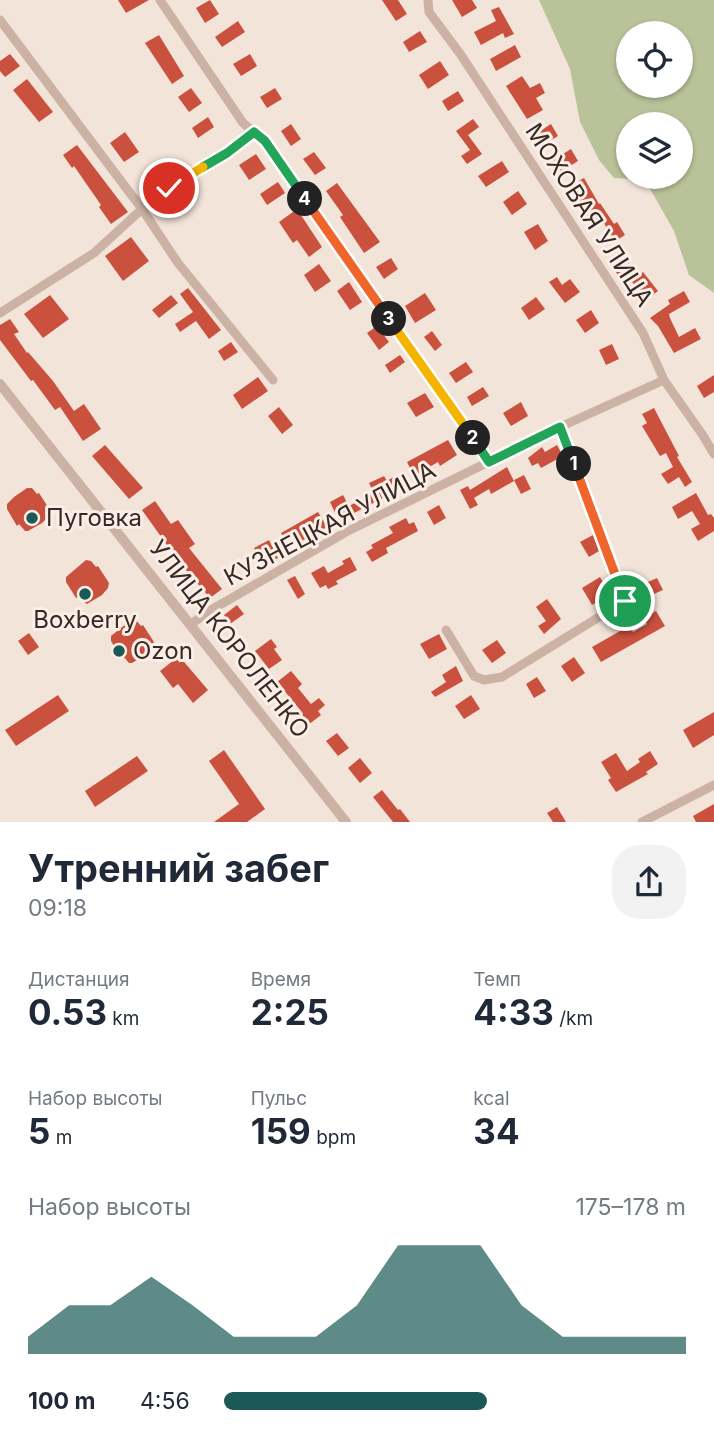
<!DOCTYPE html>
<html lang="ru">
<meta charset="utf-8">
<style>
body{margin:0;font-family:Inter,sans-serif;background:#f2f2f3;color:#1f2937;height:100vh;display:flex;flex-direction:column;font-size:26px;white-space:nowrap}
*{box-sizing:border-box;margin:0}
p{font-size:23px;color:#747a83}
.icon{flex:none;width:38px;height:38px;fill:none;stroke:currentColor;stroke-width:2;stroke-linecap:round;stroke-linejoin:round}
.map{position:relative;height:822px;overflow:hidden}
.details{display:flex;flex-direction:column;background:#fff;flex:1}
.details>*{flex:none}
.buttons{position:absolute;left:616px;top:21px;display:grid;gap:14px}
.buttons a{display:grid;place-items:center;width:77px;height:77px;border-radius:50%;background:#fff;box-shadow:0 2px 5px #0004;font-size:35px}
.pin{position:absolute;display:grid;place-items:center;width:60px;height:60px;color:#fff;margin:-30px;border:4px solid #fff;border-radius:50%;box-shadow:0 2px 7px #0007}
.km{position:absolute;width:35px;height:35px;margin:-18px;border-radius:50%;background:#222;color:#fff;font-size:19px;line-height:35px;text-align:center}
.round{display:grid;place-items:center;flex:none;width:74px;height:74px;border-radius:28px;background:#f2f2f3}
.head{display:flex;align-items:center;justify-content:space-between;height:119px;padding:0 28px}
h1{font-size:38px;font-weight:700;line-height:52px}
.figures{display:grid;grid-template-columns:repeat(3,1fr);gap:10px;height:119px;padding:7px 28px}
.figures div{display:grid;align-content:center}
.figures b{font-size:35px;font-weight:700}
.figures small{font-size:19px;font-weight:400}
.figures p{font-size:19px}
.chart{height:196px;padding:14px 28px}
.chart p{display:flex;justify-content:space-between}
.chart svg{width:100%;height:126px;margin-top:7px;fill:#1b5956;opacity:.7}
ul{padding:0 28px;list-style:none;font-size:23px}
li{display:grid;grid-template-columns:112px 84px 1fr;align-items:center;height:52px}
li i{height:18px;border-radius:9px;background:#1b5956}
.map>svg:first-child{display:block}
.green{fill:#b9c299;fill-rule:evenodd}
.building{fill:#cb513f}
.lines{fill:none;stroke-linecap:round;stroke-linejoin:round}
.minor{stroke:#cbb2a5;stroke-width:9}
.tertiary{stroke:#cbb2a5;stroke-width:10}
.split-1-casing{stroke:#fff;stroke-width:14}
.split-2-casing{stroke:#fff;stroke-width:14}
.split-3-casing{stroke:#fff;stroke-width:14}
.split-4-casing{stroke:#fff;stroke-width:14}
.split-5-casing{stroke:#fff;stroke-width:14}
.split-6-casing{stroke:#fff;stroke-width:14}
.split-1{stroke:#f0652b;stroke-width:9}
.split-2{stroke:#22a559;stroke-width:9}
.split-3{stroke:#f5b400;stroke-width:9}
.split-4{stroke:#f0652b;stroke-width:9}
.split-5{stroke:#22a559;stroke-width:9}
.split-6{stroke:#f5b400;stroke-width:9}
.poi-dot{fill:#1b5956;stroke:#faeee6;stroke-width:2.5}
.labels{text-anchor:middle;stroke-width:6;stroke-linejoin:round;paint-order:stroke}
.street-label{font-size:24px;fill:#362a27;stroke:#faeee6}
.poi-label{font-size:24px;fill:#362a27;stroke:#faeee6;text-anchor:start}
</style>
<div class="map">
<svg width="714" height="822" viewBox="0 0 714 822">
<rect width="100%" height="100%" fill="#f2e4d9"/>
<path class="green" d="M539,0H714V293L689,275L674,231L645,180L614,178L599,160L580,122L570,69ZM628,33H681V86H628ZM628,124H681V177H628Z"/>
<path class="building" d="M118,0H149L126,13Z
M210,0L219,14L205,23L196,8Z
M382,0H398L407,14L396,21Z
M452,0H472L477,8L462,17Z
M499,7L514,34L505,38L503,33L481,45L474,32L496,21L491,10Z
M238,21L245,32L222,47L215,37Z
M420,31L427,42L409,52L403,42Z
M159,35L184,76L172,84L145,43Z
M515,45L521,57L496,71L490,59Z
M10,54L20,66L5,77L0,71V61Z
M250,54L257,66L241,76L233,64Z
M440,61L449,75L428,89L419,75Z
M522,76L530,88L540,83L545,93L536,98L543,110L527,119L506,86Z
M27,79L53,112L39,122L13,90Z
M191,88L202,103L189,112L178,97Z
M275,88L282,99L267,108L260,97Z
M458,91L464,101L448,111L442,101Z
M208,117L214,127L198,138L192,128Z
M473,119L479,127L468,135L482,154L467,164L461,156L470,150L456,131Z
M291,124L301,139L291,146L281,131Z
M551,124L558,136L541,146L534,135Z
M125,132L139,152L124,162L110,143Z
M77,145L128,212L111,224L99,207L101,205L74,166L72,168L63,155Z
M571,149L578,161L560,172L553,160Z
M314,152L326,168L315,175L303,159Z
M256,154L266,169L249,180L239,165Z
M502,161L509,172L486,187L478,176Z
M584,178L599,204L600,203L614,224L617,222L625,235L614,242L603,221L593,227L569,186Z
M278,182L285,193L267,205L260,194Z
M337,183L380,242L364,253L340,217L343,215L326,191Z
M518,191L527,204L512,215L503,202Z
M297,209L322,247L309,257L297,240L293,243L279,222Z
M538,224L548,241L535,250L524,232Z
M131,237L149,261L123,281L105,256Z
M623,255L637,276L643,272L658,291L646,300L626,274L620,278L610,263Z
M391,258L398,269L384,279L376,267Z
M319,264L331,281L315,292L304,275Z
M557,277L562,285L570,279L580,292L565,303L549,282Z
M349,282L362,302L350,310L337,291Z
M188,288L221,330L209,339L196,321L180,332L175,324L193,312L180,294Z
M684,291L690,302L669,314L670,318L679,337L695,328L701,339L674,353L658,326L650,318L670,304L668,300Z
M425,293L436,310L415,323L405,306Z
M50,295L69,319L43,338L24,314Z
M171,295L178,303L159,318L152,310Z
M536,297L545,309L529,320L521,308Z
M591,310L599,323L585,333L576,320Z
M10,319L19,332L14,334L27,353L28,352L53,381L74,411L84,404L101,429L83,441L60,407L55,410L33,380L31,381L0,340V325Z
M377,326L389,342L379,350L367,333Z
M432,331L442,345L435,351L424,337Z
M231,342L238,352L224,361L218,351Z
M612,344L619,359L606,365L599,350Z
M400,355L405,362L390,373L385,365Z
M466,362L473,372L456,383L449,373Z
M714,375V392L704,398L697,386Z
M258,377L268,391L242,409L233,395Z
M483,387L489,396L472,406L467,397Z
M425,393L434,407L416,417L407,403Z
M521,402L528,416L511,426L503,413Z
M279,407L293,425L282,434L268,416Z
M654,408L679,456L677,457L692,482L685,487L679,477L668,484L661,474L673,467L666,453L660,456L642,426L647,423L642,414Z
M448,440L457,455L440,466L438,462L414,476L407,462Z
M105,445L143,488L129,499L92,456Z
M557,445L563,456L541,468L538,463L532,466L528,458L542,447L545,452Z
M507,467L514,481L491,494L489,489L474,498L478,505L470,509L460,490L468,486L470,490Z
M524,475L531,489L521,494L514,480Z
M384,476L387,481L395,476L402,488L339,521L330,502L343,495L349,506L374,493L369,483Z
M27,488H32L37,494L39,493L50,510V515L42,523L28,531H25L19,524L17,526L7,509V504L14,497Z
M696,493L708,515L711,514L714,518V531L698,541L691,529L700,524L692,511L678,519L672,507Z
M155,501L171,524L178,520L195,544L189,548L222,589L210,598L179,562L142,510Z
M439,505L446,518L434,525L427,512Z
M318,512L327,527L289,548L281,533Z
M406,518L409,524L414,522L418,531L386,548L388,553L372,562L366,552L373,548L371,545L393,533L389,527Z
M593,535L599,551L589,557L580,542Z
M269,540L278,558L263,566L254,548Z
M350,557L357,570L336,581L338,584L328,589L326,585L320,588L311,573L324,566L328,573L344,564L342,561Z
M86,560L91,561L96,567L98,566L109,583L108,588L102,595L87,604L78,597L76,598L66,582V577Z
M295,576L305,594L298,599L287,580Z
M600,577L610,594L592,605L582,588Z
M657,578L663,590L645,598L639,586Z
M547,599L561,619L544,634L538,626L546,621L536,607Z
M237,605L244,614L230,624L224,615Z
M656,611L665,626L601,662L592,647L629,626L633,632L647,624L643,619Z
M131,620H136L141,626L143,625L154,642L147,654L132,663H129L123,656L121,657L111,641V636Z
M29,633L39,647L28,655L18,641Z
M439,634L447,649L429,659L420,644Z
M271,639L277,647L274,649L282,660L269,669L255,651Z
M497,640L506,653L492,663L482,650Z
M179,656L208,690L193,703L178,684L173,688L160,671Z
M574,657L585,673L572,682L561,666Z
M456,666L463,681L435,697L431,692L446,682L442,675Z
M291,671L302,684L298,688L311,704L319,698L325,705L318,711L321,715L308,725L299,713L301,711L277,682Z
M537,677L546,691L534,698L526,684Z
M58,695L69,711L16,746L5,730Z
M471,695L480,709L464,719L455,706Z
M714,712V735L693,748L683,730Z
M337,733L349,748L338,756L326,741Z
M224,750L265,809L247,822H214L239,804L209,761Z
M650,751L658,764L646,772L648,774L616,792L608,780L611,778L601,762L616,753L627,771L640,762L638,759Z
M137,756L148,771L95,807L85,791Z
M360,758L372,773L360,783L348,768Z
M382,790L398,810L400,809L410,822H393L373,797Z
M714,804V822H696L693,816Z
M557,807L566,822H553L547,813Z"/>
<g class="lines">
<path class="minor" d="M160,0L243,123L265,141L489,462
M428,0L429,12L461,55L643,333L664,380L702,434L714,454
M0,20L142,209L178,263L273,380
M0,313L94,253L142,209L169,188L227,153L254,132
M191,624L211,610L346,532L560,427L664,380
M446,630L474,676L484,680L502,677L625,601L560,427
M642,822L714,785"/>
<path class="tertiary" d="M0,384L346,822"/>
</g>
<g class="lines">
<defs>
<path id="split-1" d="M574,464L625,601"/>
<path id="split-2" d="M473,438L489,462L560,427L574,464"/>
<path id="split-3" d="M389,319L473,438"/>
<path id="split-4" d="M305,199L389,319"/>
<path id="split-5" d="M203,167L227,153L254,132L265,141L305,199"/>
<path id="split-6" d="M169,188L203,167"/>
</defs>
<use href="#split-1" class="split-1-casing"/>
<use href="#split-2" class="split-2-casing"/>
<use href="#split-3" class="split-3-casing"/>
<use href="#split-4" class="split-4-casing"/>
<use href="#split-5" class="split-5-casing"/>
<use href="#split-6" class="split-6-casing"/>
<use href="#split-1" class="split-1"/>
<use href="#split-2" class="split-2"/>
<use href="#split-3" class="split-3"/>
<use href="#split-4" class="split-4"/>
<use href="#split-5" class="split-5"/>
<use href="#split-6" class="split-6"/>
</g>
<g class="poi-dot">
<circle cx="32" cy="518" r="7"/>
<circle cx="85" cy="594" r="7"/>
<circle cx="119" cy="651" r="7"/>
</g>
<g class="labels">
<g class="street-label">
<text transform="translate(589 215) rotate(57)" y="8">МОХОВАЯ УЛИЦА</text>
<text transform="translate(330 524) rotate(-28)" y="8">КУЗНЕЦКАЯ УЛИЦА</text>
<text transform="translate(229 639) rotate(52)" y="8">УЛИЦА КОРОЛЕНКО</text>
</g>
<g class="poi-label">
<text x="46" y="526">Пуговка</text>
<text x="85" y="628" text-anchor="middle">Boxberry</text>
<text x="133" y="659">Ozon</text>
</g>
</g>
</svg>
<div class="buttons">
<a><svg class="icon" aria-label="locate" viewBox="0 0 24 24"><circle cx="12" cy="12" r="6"/><path d="M12 2v4M12 18v4M2 12h4M18 12h4"/></svg></a>
<a><svg class="icon" aria-label="layers" viewBox="0 0 24 24"><path d="M12 4l9 5-9 5-9-5zM3 14l9 5 9-5"/></svg></a>
</div>
<div class="pin" style="left:625px;top:601px;background:#1e9e55"><svg class="icon" aria-label="arrive" viewBox="0 0 24 24"><path d="M6 21V4h12l-3 4 3 4H6"/></svg></div>
<div class="pin" style="left:169px;top:188px;background:#d93025"><svg class="icon" aria-label="check" viewBox="0 0 24 24"><path d="M5 12l5 5 9-10"/></svg></div>
<b class="km" style="left:574px;top:464px">1</b>
<b class="km" style="left:473px;top:438px">2</b>
<b class="km" style="left:389px;top:319px">3</b>
<b class="km" style="left:305px;top:199px">4</b>
</div>
<section class="details">
<div class="head"><div><h1>Утренний забег</h1><p>09:18</p></div><a class="round"><svg class="icon" aria-label="share" viewBox="0 0 24 24"><path d="M12 15V3M7 8l5-5 5 5M5 13v7h14v-7"/></svg></a></div>
<div class="figures">
<div><p>Дистанция</p><b>0.53<small> km</small></b></div>
<div><p>Время</p><b>2:25</b></div>
<div><p>Темп</p><b>4:33<small> /km</small></b></div>
</div>
<div class="figures">
<div><p>Набор высоты</p><b>5<small> m</small></b></div>
<div><p>Пульс</p><b>159<small> bpm</small></b></div>
<div><p>kcal</p><b>34</b></div>
</div>
<div class="chart"><p><span>Набор высоты</span>175–178 m</p>
<svg viewBox="0 0 160 44" preserveAspectRatio="none"><path d="M0 44V38L10 27L20 27L30 17L40 27L50 38L60 38L70 38L80 27L90 6L100 6L110 6L120 27L130 38L140 38L150 38L160 38V44z"/></svg>
</div>
<ul>
<li><b>100 m</b>4:56<i style="width:57%"></i></li>
</ul>
</section>
